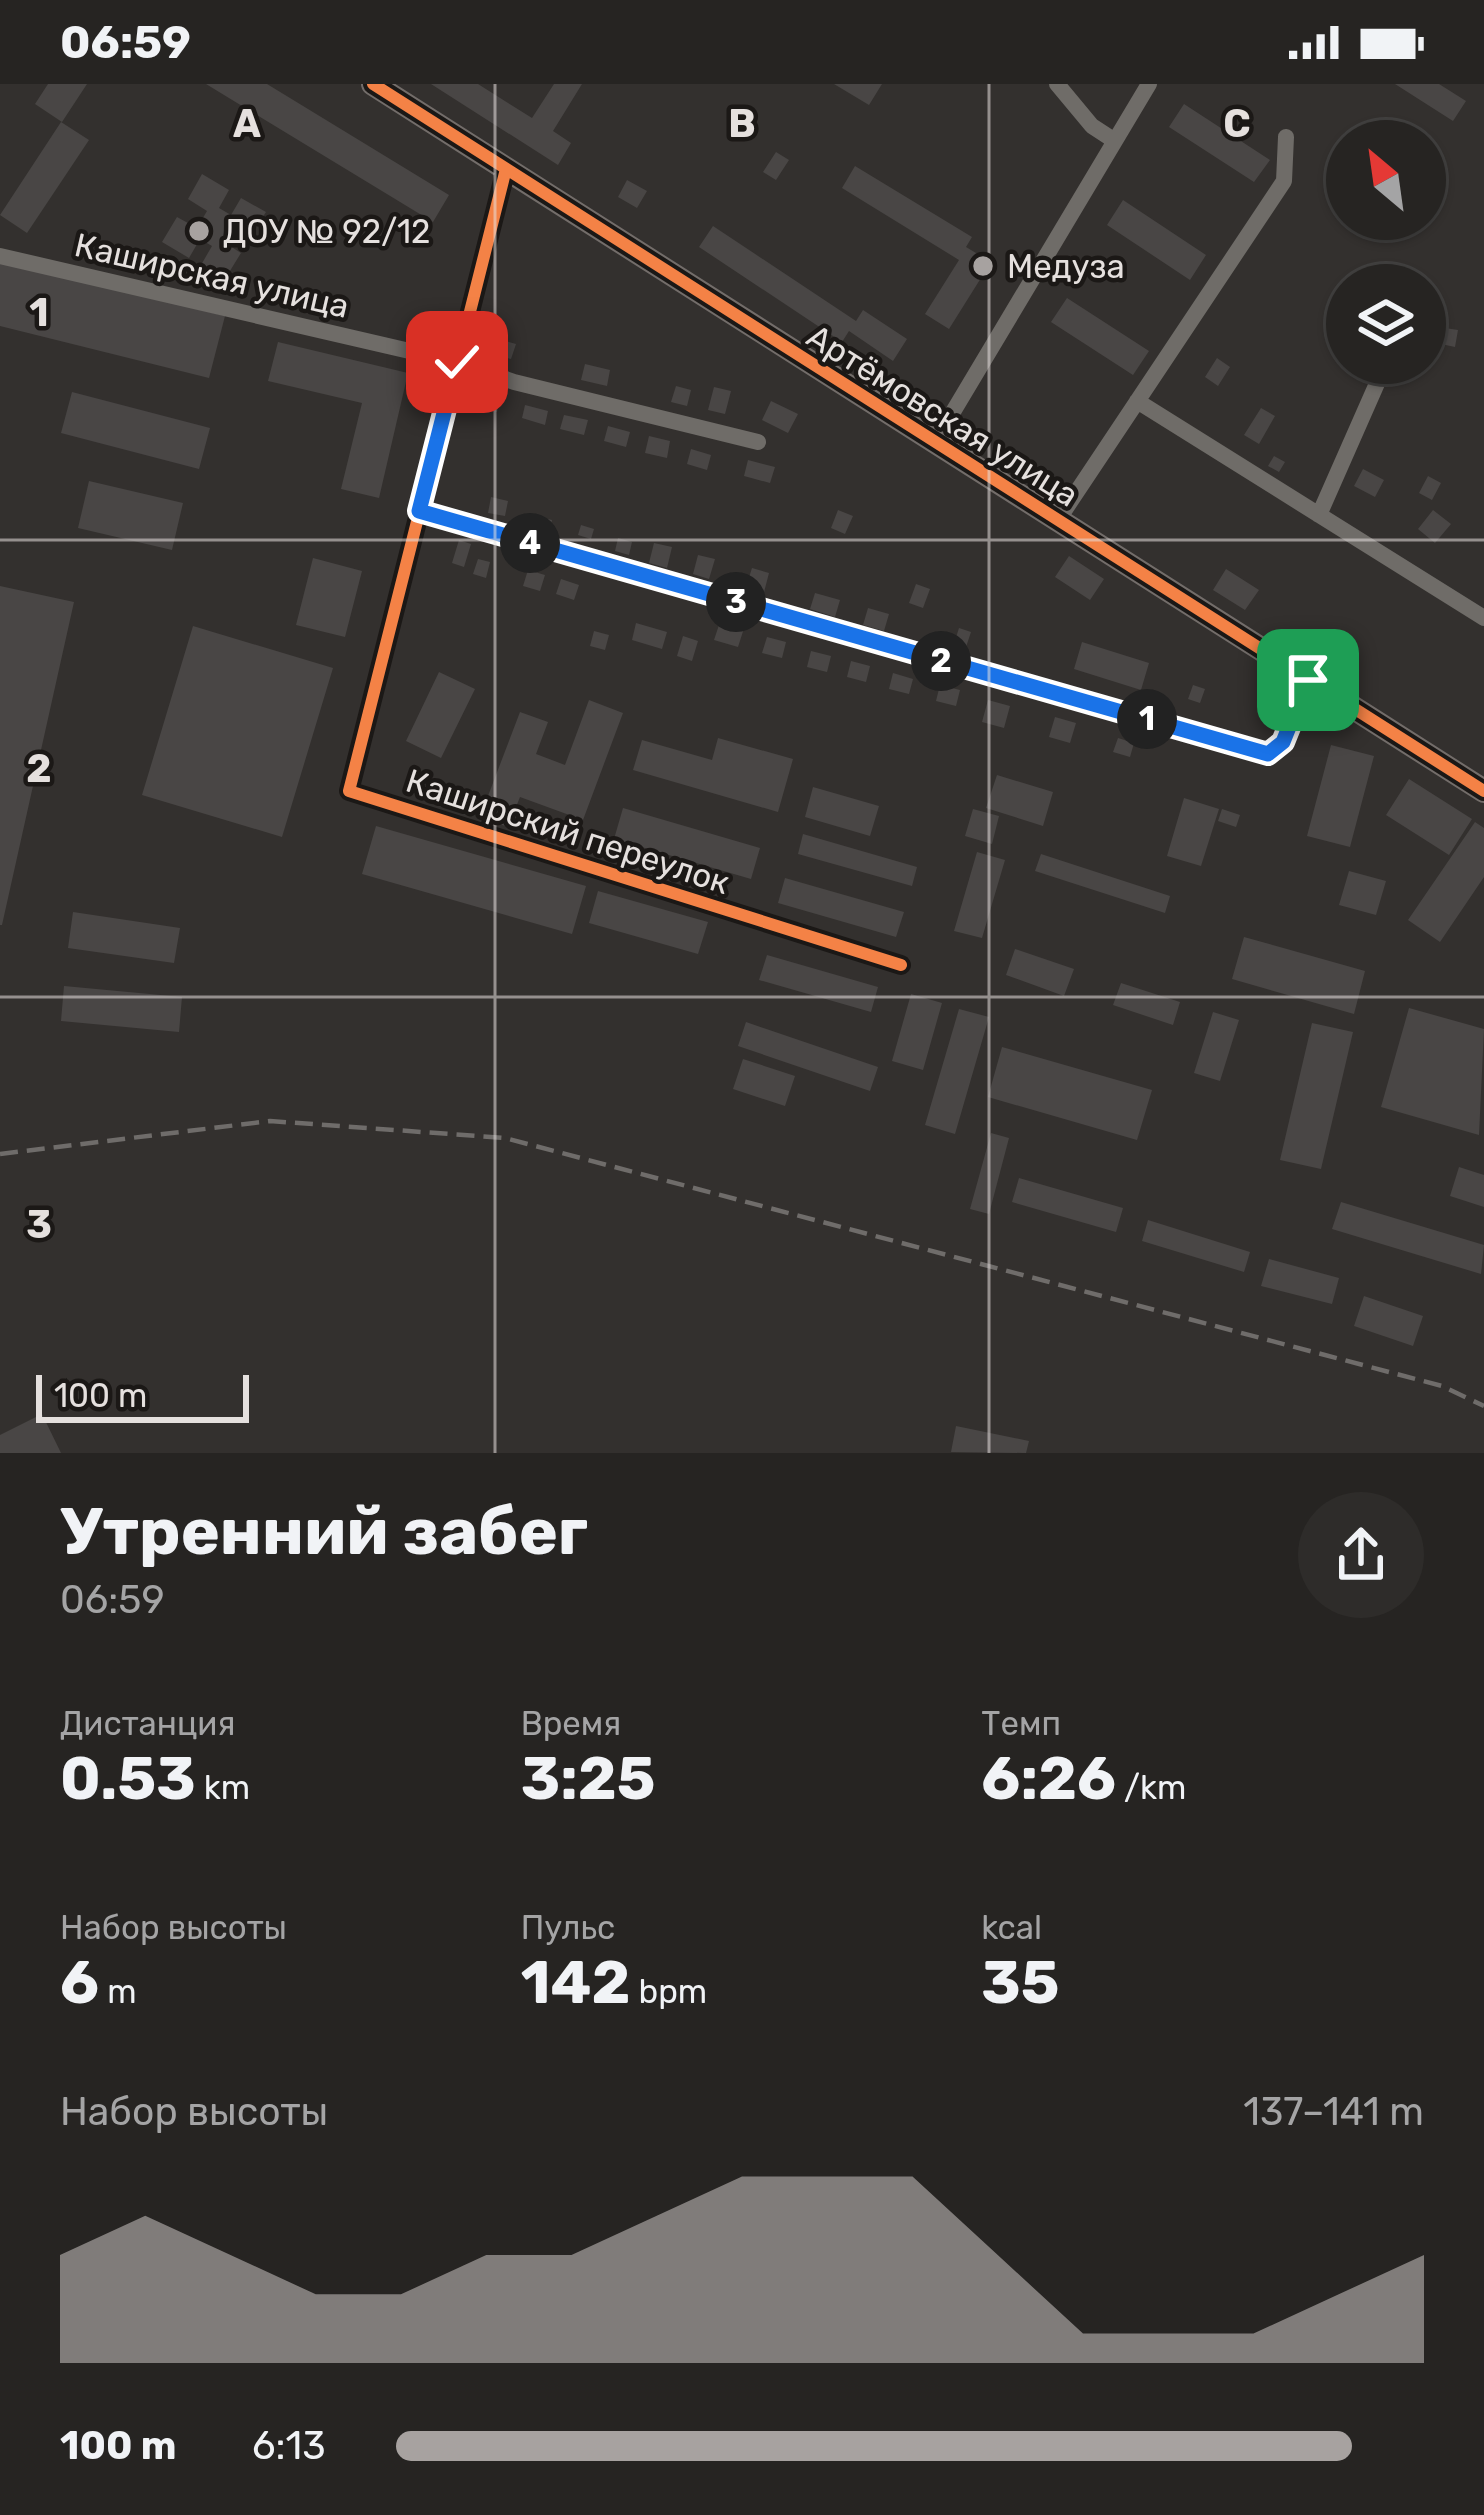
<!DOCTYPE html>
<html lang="ru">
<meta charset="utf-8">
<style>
body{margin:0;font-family:Rubik,sans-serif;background:#2e2c2a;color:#f1f3f6;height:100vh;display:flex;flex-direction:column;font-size:45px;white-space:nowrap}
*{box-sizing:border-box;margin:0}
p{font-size:39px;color:#a4a4a5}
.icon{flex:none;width:66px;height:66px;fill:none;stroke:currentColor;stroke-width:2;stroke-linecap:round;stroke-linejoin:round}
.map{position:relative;height:1369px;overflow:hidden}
.drawer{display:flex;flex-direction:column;background:#262422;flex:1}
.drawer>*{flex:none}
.needle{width:78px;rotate:331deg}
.fabs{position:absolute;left:1326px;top:36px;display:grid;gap:24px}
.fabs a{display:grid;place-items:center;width:120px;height:120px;border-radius:50%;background:#262422;box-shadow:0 3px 9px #0004,0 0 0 3px #424140;font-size:60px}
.scale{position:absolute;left:36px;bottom:30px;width:213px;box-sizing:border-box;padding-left:12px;border:6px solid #e5e0de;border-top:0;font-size:33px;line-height:42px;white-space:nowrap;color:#e5e0de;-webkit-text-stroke:9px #1b1816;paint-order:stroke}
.pin{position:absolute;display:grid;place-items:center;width:102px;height:102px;color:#fff;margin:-51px;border-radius:24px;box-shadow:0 6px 18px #0006}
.km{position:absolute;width:60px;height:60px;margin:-30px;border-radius:50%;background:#222;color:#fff;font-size:33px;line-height:60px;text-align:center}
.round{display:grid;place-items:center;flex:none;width:126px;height:126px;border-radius:63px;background:#2e2c2a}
.headline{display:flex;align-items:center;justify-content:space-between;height:204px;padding:0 60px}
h1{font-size:66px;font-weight:700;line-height:90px}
.metrics{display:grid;grid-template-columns:repeat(3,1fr);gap:18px;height:204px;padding:12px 60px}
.metrics div{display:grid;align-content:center}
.metrics b{font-size:60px;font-weight:700}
.metrics small{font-size:33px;font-weight:400}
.metrics p{font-size:33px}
.chart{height:336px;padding:24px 60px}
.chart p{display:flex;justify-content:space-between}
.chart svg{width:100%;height:216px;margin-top:12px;fill:#a7a2a0;opacity:.7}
ul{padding:0 60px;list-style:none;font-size:39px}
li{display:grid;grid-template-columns:192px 144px 1fr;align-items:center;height:90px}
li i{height:30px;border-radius:15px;background:#a7a2a0}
.status{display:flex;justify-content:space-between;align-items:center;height:84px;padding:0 60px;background:#262422;direction:ltr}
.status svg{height:33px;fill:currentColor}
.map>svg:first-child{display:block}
.building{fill:#494645}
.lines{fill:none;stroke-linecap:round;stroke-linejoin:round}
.street{stroke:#6f6c68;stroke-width:16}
.secondary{stroke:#736d6a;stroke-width:24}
.rail{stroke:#6f6c6a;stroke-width:4.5;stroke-dasharray:18 9;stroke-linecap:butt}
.cycleway-casing{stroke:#1b1816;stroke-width:20}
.cycleway{stroke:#f48246;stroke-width:12}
.route-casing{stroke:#fff;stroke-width:24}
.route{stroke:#1a73e8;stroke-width:15}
.grid{fill:none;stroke:#e5e0de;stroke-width:3;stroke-opacity:0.55}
.poi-dot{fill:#a7a2a0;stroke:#1b1816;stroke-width:4.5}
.labels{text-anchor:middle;stroke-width:9;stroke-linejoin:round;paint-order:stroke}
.poi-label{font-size:33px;fill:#e5e0de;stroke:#1b1816;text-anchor:start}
.street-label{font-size:33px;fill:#e5e0de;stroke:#1b1816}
.grid-label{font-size:39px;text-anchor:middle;font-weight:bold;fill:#e5e0de;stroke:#1b1816;stroke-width:9;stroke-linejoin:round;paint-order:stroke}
</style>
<div class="status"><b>06:59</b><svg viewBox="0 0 49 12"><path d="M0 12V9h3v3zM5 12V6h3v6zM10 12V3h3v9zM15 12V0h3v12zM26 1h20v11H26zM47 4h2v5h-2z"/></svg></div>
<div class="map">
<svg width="1484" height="1369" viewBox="0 0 1484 1369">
<rect width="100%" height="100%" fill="#33302e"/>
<path class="building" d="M48,0H87L62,38L35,20Z
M206,0H267L449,111L433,138Z
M431,0H478L532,34L554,0H582L553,47L571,59L558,81Z
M834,0H882L869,21Z
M1395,0H1439L1466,17L1453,37Z
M1184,20L1270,76L1254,98L1169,43Z
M61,38L89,56L27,149L0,131Z
M776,68L789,76L776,96L763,88Z
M855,82L972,153L966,163L991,178L949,245L925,230L959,176L842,104Z
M202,90L229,106L219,124L231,131L241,114L266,128L252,150L233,139L222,157L241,169L225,195L201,181L212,162L200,155L189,174L162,158L177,133L197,144L207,127L188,115Z
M627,96L647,107L637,124L618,113Z
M1123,116L1206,171L1190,196L1107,141Z
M713,142L856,237L863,226L907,255L893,277L849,247L842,258L699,163Z
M0,176L225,232L209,294L0,242Z
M1067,214L1149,267L1133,291L1051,238Z
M1445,244L1458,246L1455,263L1441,260Z
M492,253L516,260L511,275L488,269Z
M278,258L408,289L379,414L341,405L362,319L268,297Z
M1217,274L1230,283L1218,302L1205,293Z
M585,280L610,286L607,302L581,296Z
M676,302L691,306L687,322L671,318Z
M714,303L731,307L725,330L708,326Z
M72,308L210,344L199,385L61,349Z
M478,309L501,314L497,328L475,323Z
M771,317L798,330L788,349L762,336Z
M525,321L548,327L545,341L522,334Z
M1261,324L1275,332L1259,360L1244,351Z
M564,331L588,336L584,351L560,345Z
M608,342L630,348L626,363L604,357Z
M649,352L670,357L667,374L645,369Z
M691,365L711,371L707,386L687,380Z
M1274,372L1285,378L1279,388L1268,382Z
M748,376L775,383L770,399L744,392Z
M1363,385L1384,396L1375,413L1354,402Z
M1428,392L1441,399L1432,416L1419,409Z
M89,397L183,419L172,466L78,444Z
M491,413L508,417L505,432L488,429Z
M838,426L853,432L845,450L831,444Z
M1433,426L1451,440L1435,459L1418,445Z
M530,431L552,436L549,452L527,446Z
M581,441L594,445L591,455L578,451Z
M618,454L632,458L629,471L615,467Z
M459,456L471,460L464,483L452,479Z
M654,459L672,463L667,484L649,479Z
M698,471L715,475L709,495L693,490Z
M1069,472L1104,495L1090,516L1055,493Z
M313,474L362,487L345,553L296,541Z
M478,475L490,478L486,494L473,490Z
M752,484L769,489L763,512L745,506Z
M1226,485L1259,506L1245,526L1213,506Z
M528,486L545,491L540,507L523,502Z
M561,495L579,501L574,516L556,510Z
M916,500L930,505L923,524L909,519Z
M0,502L74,518L2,841H0Z
M815,509L840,516L835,533L810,525Z
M868,524L889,530L884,547L863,541Z
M733,531L747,535L738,563L714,556L719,541L728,544Z
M636,539L667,548L662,565L632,556Z
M193,542L333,584L282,753L142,711Z
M959,544L971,548L964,569L952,566Z
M594,547L609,551L605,566L590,562Z
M683,552L698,557L692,577L677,572Z
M767,553L786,558L782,574L762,569Z
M1082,558L1149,579L1141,606L1074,585Z
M811,567L831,572L827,588L807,583Z
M851,577L870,582L866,598L847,593Z
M439,588L475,605L441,674L406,657Z
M893,589L913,595L909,610L889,605Z
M940,601L960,606L956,622L936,617Z
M1193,601L1205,605L1200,619L1188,615Z
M589,616L623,629L583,736L520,713L508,743L480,733L520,628L548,638L536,670L565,681Z
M988,616L1010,622L1004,644L982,638Z
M1055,633L1076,639L1070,659L1049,653Z
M718,654L793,675L778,728L633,686L642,656L712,676Z
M1118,654L1134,659L1130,673L1113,668Z
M1331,661L1374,672L1350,763L1307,752Z
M997,691L1053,708L1043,742L986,724Z
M1409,695L1472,735L1449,771L1386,731Z
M813,703L879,722L870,752L805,733Z
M1184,714L1219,725L1201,782L1167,772Z
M623,724L760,764L751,795L614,755Z
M973,725L999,732L992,760L965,752Z
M1222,725L1240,731L1236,743L1218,737Z
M1475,738L1484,744V793L1440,858L1408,836Z
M376,742L586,802L572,850L362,790Z
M803,750L917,783L912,802L798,770Z
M977,768L1005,776L982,854L954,847Z
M1041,770L1170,812L1165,829L1035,787Z
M1349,787L1386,797L1376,831L1339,821Z
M785,794L904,828L896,853L778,819Z
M598,807L708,838L698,870L589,839Z
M73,828L180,844L174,879L68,864Z
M1244,853L1365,887L1354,930L1232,895Z
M1015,865L1074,885L1064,912L1006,891Z
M767,871L878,903L871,928L759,896Z
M1121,899L1180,918L1173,941L1113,921Z
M64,902L182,913L179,948L61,937Z
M911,910L942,919L923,986L892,977Z
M1409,924L1484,945L1479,1051L1381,1023Z
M959,925L989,933L955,1050L925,1041Z
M1213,928L1239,936L1220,997L1194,989Z
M746,938L878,983L870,1007L738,962Z
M1312,939L1353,948L1321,1085L1280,1076Z
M1002,963L1152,1006L1137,1056L988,1013Z
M743,975L795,992L785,1022L733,1005Z
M991,1049L1009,1054L989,1130L970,1125Z
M1459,1083L1484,1091V1123L1450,1112Z
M1019,1094L1123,1124L1116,1148L1012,1118Z
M1341,1118L1484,1161L1481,1190L1332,1145Z
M1148,1136L1250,1168L1244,1188L1142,1157Z
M1269,1175L1339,1194L1332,1220L1261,1202Z
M1364,1212L1423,1232L1413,1262L1354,1242Z
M42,1330L61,1369H0V1351Z
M956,1342L1029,1357L1026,1369L951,1368Z"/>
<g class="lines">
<path class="street" d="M1057,0L1092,42L1115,57
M506,85L349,707L901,881
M0,172L457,278L514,298L758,358
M1137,317L1484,534
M935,358L1149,0
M420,427L1268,670L1283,658L1308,596
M1319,431L1386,279
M1058,436L1284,97L1286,53"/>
<path class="secondary" d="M373,0L1484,707"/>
<path class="rail" d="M0,1070L270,1037L505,1054L1442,1302L1484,1322"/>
<defs>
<path id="cycleway" d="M373,0L1484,707
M506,85L349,707L901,881"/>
</defs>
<use href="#cycleway" class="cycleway-casing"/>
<use href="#cycleway" class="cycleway"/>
</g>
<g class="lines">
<defs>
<path id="route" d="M457,278L419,427L1268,670L1283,658L1308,596"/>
</defs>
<use href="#route" class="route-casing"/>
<use href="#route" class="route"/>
</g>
<path class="grid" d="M495,0V1369M989,0V1369M0,456H1484M0,913H1484"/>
<g class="poi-dot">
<circle cx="199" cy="147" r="12"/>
<circle cx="983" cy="182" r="12"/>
</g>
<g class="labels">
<g class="poi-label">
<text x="223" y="159">ДОУ № 92/12</text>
<text x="1007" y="194">Медуза</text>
</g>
<g class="street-label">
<text transform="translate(212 191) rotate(13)" y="12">Каширская улица</text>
<text transform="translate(943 331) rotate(32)" y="12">Артёмовская улица</text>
<text transform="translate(568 747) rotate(18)" y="12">Каширский переулок</text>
</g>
</g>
<g class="grid-label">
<text x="247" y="53">A</text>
<text x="742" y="53">B</text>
<text x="1237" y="53">C</text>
<text x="39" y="242">1</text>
<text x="39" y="698">2</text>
<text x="39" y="1154">3</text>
</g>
</svg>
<div class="fabs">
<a><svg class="needle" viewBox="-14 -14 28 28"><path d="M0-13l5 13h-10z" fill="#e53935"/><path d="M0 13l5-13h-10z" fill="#a4a4a5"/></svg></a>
<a><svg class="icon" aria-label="layers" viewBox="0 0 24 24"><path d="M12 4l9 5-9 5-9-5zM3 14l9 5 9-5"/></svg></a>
</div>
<div class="scale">100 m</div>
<div class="pin" style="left:1308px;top:596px;background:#1e9e55"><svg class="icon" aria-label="arrive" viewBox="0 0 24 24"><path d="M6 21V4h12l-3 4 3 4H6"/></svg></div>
<div class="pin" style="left:457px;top:278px;background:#d93025"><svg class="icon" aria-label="check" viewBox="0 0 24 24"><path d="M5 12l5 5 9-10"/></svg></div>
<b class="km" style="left:1147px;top:635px">1</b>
<b class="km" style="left:941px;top:577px">2</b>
<b class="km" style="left:736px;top:518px">3</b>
<b class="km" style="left:530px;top:459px">4</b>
</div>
<section class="drawer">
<div class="headline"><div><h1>Утренний забег</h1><p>06:59</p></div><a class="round"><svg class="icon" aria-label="share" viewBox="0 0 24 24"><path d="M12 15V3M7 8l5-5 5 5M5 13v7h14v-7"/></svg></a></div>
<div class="metrics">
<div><p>Дистанция</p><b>0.53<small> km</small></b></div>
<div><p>Время</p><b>3:25</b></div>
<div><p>Темп</p><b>6:26<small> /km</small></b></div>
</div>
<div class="metrics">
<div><p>Набор высоты</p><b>6<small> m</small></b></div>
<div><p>Пульс</p><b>142<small> bpm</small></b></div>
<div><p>kcal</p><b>35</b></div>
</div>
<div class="chart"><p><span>Набор высоты</span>137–141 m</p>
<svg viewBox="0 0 160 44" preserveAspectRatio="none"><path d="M0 44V22L10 14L20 22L30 30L40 30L50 22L60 22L70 14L80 6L90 6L100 6L110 22L120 38L130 38L140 38L150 30L160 22V44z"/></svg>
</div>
<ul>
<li><b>100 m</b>6:13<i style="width:93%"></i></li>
</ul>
</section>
